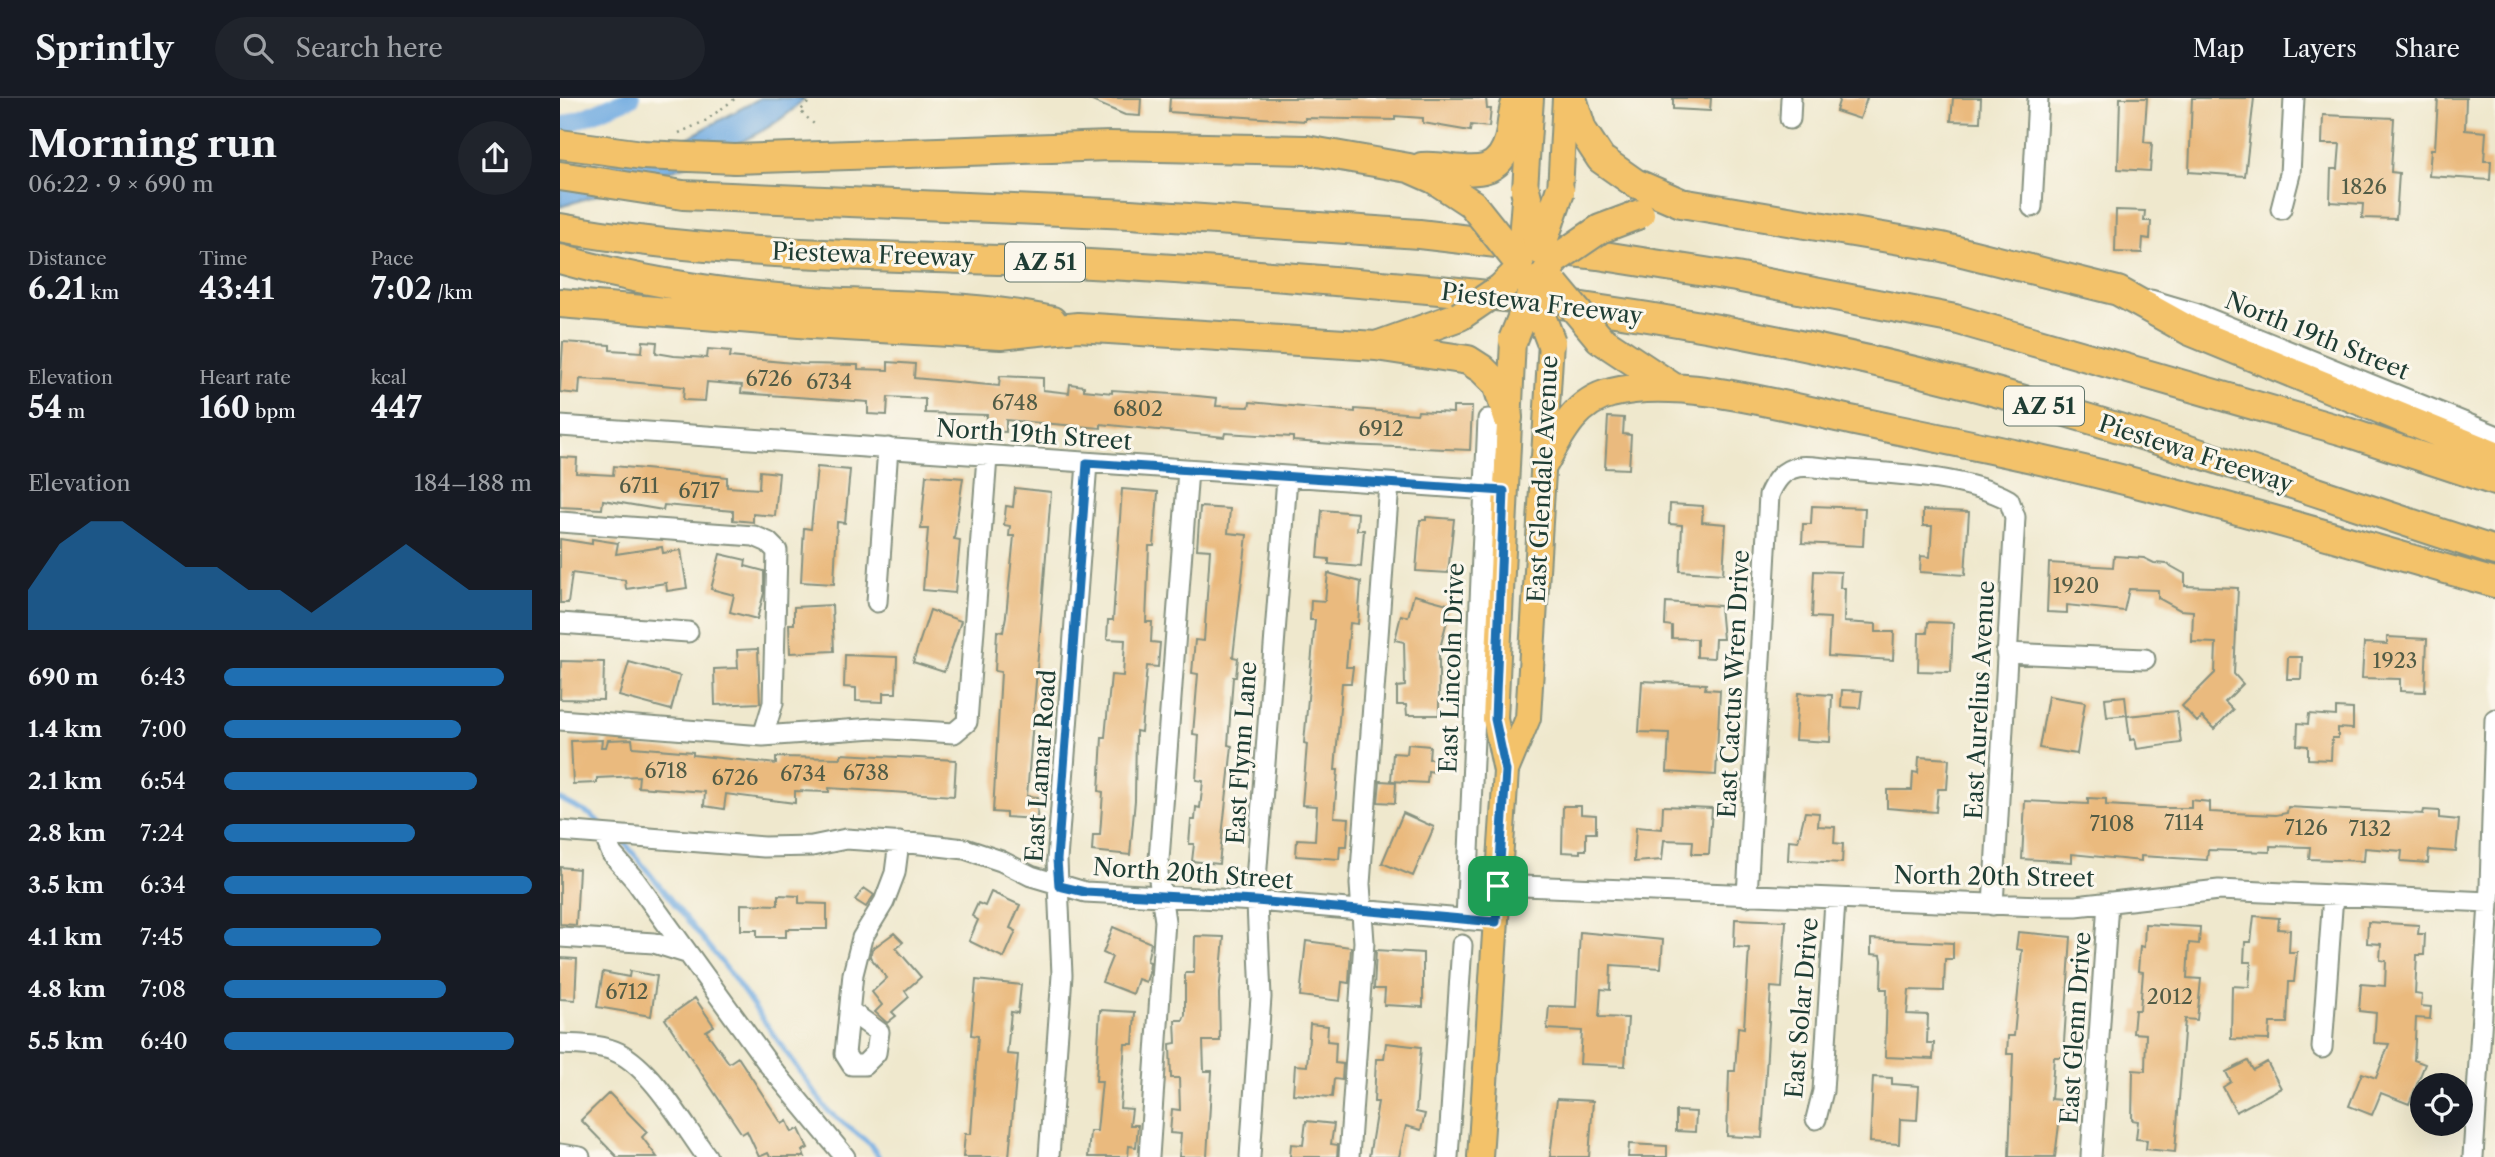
<!DOCTYPE html>
<meta charset="utf-8">
<style>
body{margin:0;font-family:"Libre Caslon Text",serif;background:#20242c;color:#f1f3f6;height:100vh;display:flex;flex-direction:column;font-size:26px;white-space:nowrap}
*{box-sizing:border-box;margin:0}
p{font-size:23px;color:#9ea1a6}
.icon{flex:none;width:38px;height:38px;fill:none;stroke:currentColor;stroke-width:2;stroke-linecap:round;stroke-linejoin:round}
.map{position:relative;flex:1;overflow:hidden}
.drawer{display:flex;flex-direction:column;background:#171b24;width:560px}
.drawer>*{flex:none}
.fabs{position:absolute;left:1850px;top:975px;display:grid;gap:14px}
.fabs a{display:grid;place-items:center;width:63px;height:63px;border-radius:50%;background:#171b24;box-shadow:0 7px 28px #0002;font-size:35px}
.pin{position:absolute;display:grid;place-items:center;width:60px;height:60px;color:#fff;margin:-30px;border-radius:14px;box-shadow:0 4px 10px #0006}
.round{display:grid;place-items:center;flex:none;width:74px;height:74px;border-radius:37px;background:#20242c}
.headline{display:flex;align-items:center;justify-content:space-between;height:119px;padding:0 28px}
h1{font-size:38px;font-weight:700;line-height:52px}
.metrics{display:grid;grid-template-columns:repeat(3,1fr);gap:10px;height:119px;padding:7px 28px}
.metrics div{display:grid;align-content:center}
.metrics b{font-size:30px;font-weight:700}
.metrics small{font-size:19px;font-weight:400}
.metrics p{font-size:19px}
.chart{height:196px;padding:14px 28px}
.chart p{display:flex;justify-content:space-between}
.chart svg{width:100%;height:126px;margin-top:7px;fill:#1f6fb2;opacity:.7}
ul{padding:0 28px;list-style:none;font-size:23px}
li{display:grid;grid-template-columns:112px 84px 1fr;align-items:center;height:52px}
li i{height:18px;border-radius:9px;background:#1f6fb2}
header{display:flex;align-items:center;gap:42px;box-sizing:border-box;height:98px;padding:0 35px;background:#171b24;border-bottom:2px solid #363941}
header strong{font-size:33px}
nav{display:flex;gap:38px;margin-inline-start:auto;font-size:24px}
.search{width:490px;height:63px;background:#20242c;display:flex;align-items:center;gap:18px;box-sizing:border-box;padding:0 24px;border-radius:38px;color:#9ea1a6;font-size:26px}
main{display:flex;flex:1;min-height:0}
.map>svg:first-child{display:block}
.water{fill:#71abe1;stroke:#48748a;stroke-width:2}
.lines{fill:none;stroke-linecap:round;stroke-linejoin:round}
.stream{stroke:#71abe1;stroke-width:5}
.canal{stroke:#71abe1;stroke-width:18}
.building{fill:#eaba7e}
.minor-casing{stroke:#879280;stroke-width:23}
.major-casing{stroke:#879280;stroke-width:28}
.highway-casing{stroke:#879280;stroke-width:32}
.path{stroke:#879280;stroke-width:2.5;stroke-dasharray:2 5;stroke-linecap:butt}
.minor{stroke:#fff;stroke-width:19}
.major{stroke:#f3c26a;stroke-width:24}
.highway{stroke:#f3c26a;stroke-width:28}
.major-bridge-casing{stroke:#879280;stroke-width:28;stroke-linecap:butt}
.highway-bridge-casing{stroke:#879280;stroke-width:32;stroke-linecap:butt}
.major-bridge{stroke:#f3c26a;stroke-width:24}
.highway-bridge{stroke:#f3c26a;stroke-width:28}
.route-casing{stroke:#fff;stroke-width:14}
.route{stroke:#1f6fb2;stroke-width:9}
.labels{text-anchor:middle;stroke-width:6;stroke-linejoin:round;paint-order:stroke}
.number-label{font-size:21px;fill:#525c46}
.shield{fill:#fbf7ec;stroke:#61756b;stroke-width:2}
.shield-label{font-size:23px;font-weight:bold;fill:#1f3d34}
.street-label{font-size:24px;fill:#1f3d34;stroke:#fbf7ec}
</style>
<header>
<strong>Sprintly</strong>
<div class="search"><svg class="icon" aria-label="search" viewBox="0 0 24 24"><circle cx="10" cy="10" r="6"/><path d="M15 15l6 6"/></svg>Search here</div>
<nav><a>Map</a><a>Layers</a><a>Share</a></nav>
</header>
<main>
<section class="drawer">
<div class="headline"><div><h1>Morning run</h1><p>06:22 · 9 × 690 m</p></div><a class="round"><svg class="icon" aria-label="share" viewBox="0 0 24 24"><path d="M12 15V3M7 8l5-5 5 5M5 13v7h14v-7"/></svg></a></div>
<div class="metrics">
<div><p>Distance</p><b>6.21<small> km</small></b></div>
<div><p>Time</p><b>43:41</b></div>
<div><p>Pace</p><b>7:02<small> /km</small></b></div>
</div>
<div class="metrics">
<div><p>Elevation</p><b>54<small> m</small></b></div>
<div><p>Heart rate</p><b>160<small> bpm</small></b></div>
<div><p>kcal</p><b>447</b></div>
</div>
<div class="chart"><p><span>Elevation</span>184–188 m</p>
<svg viewBox="0 0 160 44" preserveAspectRatio="none"><path d="M0 44V30L10 14L20 6L30 6L40 14L50 22L60 22L70 30L80 30L90 38L100 30L110 22L120 14L130 22L140 30L150 30L160 30V44z"/></svg>
</div>
<ul>
<li><b>690 m</b>6:43<i style="width:91%"></i></li>
<li><b>1.4 km</b>7:00<i style="width:77%"></i></li>
<li><b>2.1 km</b>6:54<i style="width:82%"></i></li>
<li><b>2.8 km</b>7:24<i style="width:62%"></i></li>
<li><b>3.5 km</b>6:34<i style="width:100%"></i></li>
<li><b>4.1 km</b>7:45<i style="width:51%"></i></li>
<li><b>4.8 km</b>7:08<i style="width:72%"></i></li>
<li><b>5.5 km</b>6:40<i style="width:94%"></i></li>
</ul>
</section>
<div class="map">
<svg width="1935" height="1059" viewBox="0 0 1935 1059">
<rect width="100%" height="100%" fill="#fbf7ec"/>
<filter id="ink" filterUnits="userSpaceOnUse"><feTurbulence type="fractalNoise" baseFrequency=".0143" numOctaves="2"/><feDisplacementMap in="SourceGraphic" scale="14" xChannelSelector="R" yChannelSelector="G"/><feConvolveMatrix kernelMatrix="1 2 1 2 8 2 1 2 1" color-interpolation-filters="sRGB"/></filter>
<filter id="wash" filterUnits="userSpaceOnUse"><feTurbulence type="fractalNoise" baseFrequency=".00686" numOctaves="4" result="noise"/><feDisplacementMap in="SourceGraphic" scale="28" xChannelSelector="R" yChannelSelector="G"/><feGaussianBlur stdDeviation="1.57" result="paint"/><feColorMatrix in="noise" values="0 0 0 0 0 0 0 0 0 0 0 0 0 0 0 0 0 1.4 0 .05"/><feComposite in="paint" operator="in"/></filter>
<g filter="url(#wash)">
<rect width="100%" height="100%" fill="#efe8cd"/>
<path class="water" d="M200,0H245C194,55 72,84 0,109V79L115,47Z"/>
<g class="lines">
<path class="stream" d="M0,701L31,717L46,730
M65,745L167,871L268,1013L310,1046L319,1059"/>
<path class="canal" d="M0,29L71,0"/>
</g>
<g id="blocks">
<path class="building" d="M525,0H581L580,18L565,17Z
M610,0H926L927,11H931L929,29L911,27L910,33L863,25V20L835,18V22L745,20V23L609,14Z
M1113,0H1151L1150,13L1113,11Z
M1280,0H1307L1300,21L1276,13Z
M1393,0H1421L1420,24L1391,23Z
M1560,0H1587L1584,44L1592,45L1590,73L1558,71Z
M1632,0H1694L1685,78L1629,74Z
M1878,0H1906L1905,32L1926,34L1924,63H1931L1930,82L1869,78L1871,51H1875Z
M1763,17L1834,20L1831,74L1839,75L1836,121L1802,120L1803,106L1770,104L1771,71H1778L1780,46H1762Z
M1556,112L1585,113L1584,123H1591L1590,141L1583,140L1582,155L1555,154Z
M83,243L97,244L96,255L114,258L147,260L148,251L171,253L170,259L243,266L298,267V271L328,272V264L355,266L354,280L439,288L440,278L483,280V292L509,295L510,286L524,288V292L552,295V292L627,297L657,300L656,308L689,309L690,304L795,314V311L857,316L858,313L893,315V309H912L910,352L787,347L733,343V339L665,335L664,339L541,326V330L446,322V334L426,333L427,317L365,315V301L328,299L327,317L308,316V304L181,295L182,287L147,284L145,303L123,302L124,289L57,283L20,281L19,296L0,294L3,244L50,247V252L82,254Z
M1048,319L1064,320L1063,336L1071,337L1069,371L1045,370Z
M0,359L17,360L16,375L53,377L54,368L167,379V389L199,391L200,373L219,375L215,418L193,416V424L173,422V413L104,407L103,412L43,402L42,411L0,409Z
M257,369L290,372L285,425L277,424L274,486L241,484L244,430L251,431Z
M366,377L403,380L394,441L400,442L395,495L363,492L368,431H361Z
M455,390L491,394L467,698L478,699L477,721L446,719V715L433,714L441,574L435,573L437,533L443,534L446,518L454,438H449L450,428L444,427L446,408L453,409Z
M562,391L598,394L594,448H589L586,524H592L591,544L600,545L598,569L587,568L581,634L576,633L575,702L570,757L532,753L533,737H540L543,694L539,693L542,639H545L551,577L563,578L565,542L547,541L548,522H553Z
M1110,406L1143,408L1142,424L1166,426L1163,476L1120,473L1122,427L1109,426Z
M1252,408L1305,410L1303,448L1242,445L1243,426H1251Z
M640,409L670,411L668,435L687,437L673,559L678,560L676,579H673L668,647L672,648L659,766L632,763L634,746H629L631,722H635L636,709L640,710L643,683L636,682L639,637L633,636L638,576L632,575L635,542L644,543L650,452L637,451Z
M762,412L798,415L797,432H804L801,469L769,466V461L758,460Z
M1363,412L1409,414L1405,477L1360,474L1361,458L1370,459L1372,428H1363Z
M866,419L894,421L888,475L856,473L860,422H866Z
M0,441L32,446V441L58,445L56,456L102,449L103,455L121,452L127,490L107,493L106,485L66,491L65,482L12,475L8,505H0Z
M160,456L186,462L185,468L204,473V495L197,521L170,514L174,497L151,491Z
M1554,458L1584,460L1594,465L1607,466L1625,476V488L1678,490L1674,576L1683,586L1665,604L1673,612L1654,631L1642,619L1637,624L1622,608L1655,575L1656,545L1632,544L1633,513L1620,512L1598,500V492L1569,491L1564,513L1507,507V515L1487,514L1489,465L1553,469Z
M1254,473L1281,474L1280,490H1285L1284,524L1316,526V534H1334L1333,562L1268,558L1270,520L1252,519Z
M768,475L801,484L798,526L790,525L786,569H793L791,585H782L775,672H778L774,719L789,720L787,748H780L779,761L736,758L737,741L755,742L757,708L742,707L747,646L744,645L755,522H750L751,502L765,503Z
M854,497L891,507L879,554V617H847L846,607H837V589L845,588L844,544L835,542L841,517L848,519Z
M1106,504L1160,508L1163,541H1155L1154,560L1137,559V541L1112,540V528L1105,527Z
M272,507L274,553L230,555L229,526H234V509Z
M370,512L401,523L384,574L353,564Z
M1368,524L1393,525L1391,574L1358,573L1359,535H1367Z
M1827,539L1867,541L1865,594L1840,593V581L1802,580L1804,545L1827,546Z
M198,551L200,605L155,607L154,571L178,570L177,552Z
M285,557L337,559L336,595H323V604L296,603V590L284,589Z
M1728,559H1742L1741,581H1727Z
M1,563L44,564L43,602L0,601Z
M69,564L120,578L111,612L59,598Z
M1082,583L1146,586L1145,591L1160,592L1156,677L1107,674L1109,635L1079,634Z
M1282,592L1302,593L1300,610L1281,609Z
M1238,595L1272,597L1270,644L1235,642Z
M1488,598L1525,604L1517,656L1479,650Z
M1565,598L1567,617L1547,619L1545,600Z
M1776,610L1793,611V631L1778,630V640H1772L1771,662L1748,661V648L1737,647L1738,625L1748,626L1749,616L1776,618Z
M1617,613L1621,645L1577,651L1575,641L1570,642L1567,618Z
M72,641L73,649L133,654V657L216,666V659L281,660V656L396,662L394,698L269,690V694L235,693V705L166,696L164,711L144,708L145,694L78,689L79,678L37,680V685L13,686L11,643L42,642L41,649H46L48,642Z
M848,646L870,648L869,661H874V674L868,673L867,685L831,683L833,655L847,656Z
M1359,659L1389,661L1387,691H1378L1376,714L1327,710V692H1352L1353,674L1358,675Z
M820,683L836,684L835,705L818,704Z
M1528,700L1546,701V707L1599,710H1631V702L1650,704V714L1716,717L1727,715L1728,709L1863,716L1864,712L1879,713V720L1899,722L1896,754L1869,752L1868,765L1841,763L1842,753L1805,750L1804,763L1749,761L1750,749L1710,748V754L1648,752L1647,762L1581,758V763L1512,756V764L1462,761L1465,703L1528,706Z
M1003,708H1021V716L1036,717V735H1026V752H1020V755L1002,754Z
M1103,708L1152,710L1149,756H1132L1133,743L1104,742L1102,762L1074,764L1076,729L1102,731Z
M1245,714L1259,715L1258,728L1275,729L1274,745L1283,746L1282,765L1228,762L1229,742L1238,743Z
M843,715L874,729L853,778L822,765Z
M0,769L19,771L16,827L0,826Z
M304,790L314,797L306,809L295,802Z
M431,794L460,807L450,830L456,833L444,860L409,843L418,822L412,818L418,805L425,808Z
M218,797L239,798V805L267,806V831H226V839H197V832H181V806L218,807Z
M1694,818L1719,820L1718,831L1730,832L1729,854H1737L1734,884H1729L1727,925H1710L1709,942L1671,941L1672,888L1689,889L1691,864H1684L1685,844H1691Z
M1175,821L1226,823L1222,890L1211,889L1202,1040L1167,1038L1169,973H1175L1178,929L1184,930L1189,850L1174,849Z
M1808,824L1859,827L1858,836H1865L1864,857H1857L1855,896L1862,897L1861,908L1871,909L1870,921L1856,920L1854,962L1865,966L1849,1006L1821,995L1812,1017L1789,1008L1802,975L1816,980L1829,946L1814,945L1816,915L1799,913L1801,886L1825,888L1826,863L1820,862L1821,846L1807,845Z
M1585,826L1640,829L1639,846L1629,845L1627,880L1641,881L1637,922L1625,921L1615,1054L1586,1051L1587,1042L1576,1041L1578,1023L1572,1022L1573,972L1585,973L1586,936L1573,935L1575,912H1580L1583,874L1578,873L1580,848L1584,849Z
M553,829L591,845L587,863L590,864L589,875L586,884L578,881L573,896L542,884L552,859L543,855Z
M1020,834L1103,842L1101,870L1051,867L1050,892L1041,891L1039,919L1068,920L1065,968L1020,966L1022,933L987,931L989,908L1016,909Z
M1458,834L1511,839L1503,959H1494L1491,1001L1502,1002L1495,1059H1449L1453,956H1447L1448,938H1454L1462,852L1456,851Z
M334,835L343,844L336,850L361,879L345,893L349,899L332,914L336,918L327,925L315,914L322,907L312,894L327,880L310,859L312,851Z
M635,838L664,839L659,896L660,943H643L644,973H652L647,1059H619L621,1036L610,1035L612,1011L620,1012L619,980H611L610,946L616,945L615,922H623L625,917V875H634Z
M1311,841L1393,845V861H1385L1384,893L1349,892L1347,916L1368,917L1367,945H1374L1373,961L1325,959L1327,891H1321L1322,862L1321,857L1311,856Z
M746,843L791,849L789,885L782,884L780,903L740,898Z
M816,852L863,855V909L824,907L825,891H814Z
M0,860L17,861L15,902L0,901Z
M70,873L97,878L91,918L37,909L43,874L69,879Z
M416,882L461,887L458,915L451,914L447,956L458,957L449,1059H403L405,1036H411L418,938L411,937Z
M135,900L154,928L146,933L169,965L178,959L222,1026L227,1023L232,1034L239,1031L248,1050L242,1053L245,1059H210L208,1055L199,1059L187,1033L182,1036L105,921Z
M540,912L575,914L573,946H565L560,1010L572,1011L570,1027H578L576,1049L569,1048L568,1059H528L530,1033H537L542,983H536Z
M750,926L768,928L767,943L776,944L775,965L783,966L782,982L774,981L772,999L733,996L735,967L747,968Z
M826,945L861,949L856,1014L865,1016L861,1032L846,1028L839,1059H809L818,1004H814L816,961H824Z
M1688,963L1693,972L1707,964L1721,990L1676,1014L1663,989L1671,984L1666,974Z
M1313,979L1332,980V986L1359,988L1357,1022L1340,1021L1339,1046L1310,1044Z
M49,995L87,1034L82,1039L97,1059H57L21,1022Z
M997,1001L1033,1003L1029,1059H990Z
M1116,1013L1136,1014L1135,1034L1116,1033Z
M746,1023L774,1026L771,1046L778,1047L777,1059H730L731,1046L743,1047Z
M1069,1046L1107,1048V1059H1068Z"/>
</g>
</g>
<g filter="url(#ink)">
<use href="#blocks" fill-opacity="0" stroke="#879280" stroke-width="2"/>
<g class="lines">
<defs>
<path id="minor" d="M1230,21L1231,0
M1472,109L1478,0
M1721,111L1730,76L1734,0
M1591,202L1635,215L1935,337
M0,328L944,393
M0,424L194,438L208,444L217,453L213,605L203,638
M317,504L328,350
M0,525L128,534
M1446,555L1585,561
M0,622L203,638L314,630L394,635L407,624L427,359
M0,733L204,749L252,748L286,741L361,746L405,751L441,763L471,778L525,794L696,803L936,824
M45,739L52,756L75,782L209,967L285,1059
M938,787L1481,808H1516L1659,792L1929,804
M1187,798L1209,397C1215,383 1222,372 1238,369C1249,367 1265,371 1276,371C1325,375 1406,378 1449,402L1455,419L1433,807
M906,822L928,321
M0,839L94,845L126,855
M290,913L319,934L316,955L304,967H292L285,956L293,876L302,840L324,804L335,775L339,744
M0,946C19,947 42,946 59,955C93,972 124,1028 147,1059
M1762,950L1773,797
M1256,1021L1263,993L1275,803
M0,1056L20,1059
M489,1059L502,877L497,762L527,365
M589,1059L605,823L598,775L628,372
M690,1059L701,899L696,782L727,380
M789,1059L804,844L800,786L829,386
M888,1059L902,847
M1531,1059L1548,804
M1913,1059L1930,789L1935,621"/>
<path id="major" d="M965,91L971,0
M1000,93L1005,0
M946,673L968,620L991,244
M920,1059L946,673L935,621L953,242"/>
<path id="highway" d="M1012,0L1022,32L1041,61L1075,85L1121,105L1382,149L1558,193L1630,233L1935,358
M175,61L550,48L746,52L849,70L874,81L912,106
M862,69C895,66 936,90 949,42C953,28 951,14 958,0
M0,78L123,97L570,116L859,136L1038,157L1176,179L1395,221L1787,334L1935,383
M0,130C147,157 296,157 444,162C589,167 735,179 879,192C1057,209 1233,241 1406,286C1584,333 1759,396 1935,453
M0,161C81,184 169,197 253,203C333,209 414,206 492,223
M972,195L996,161
M0,205L251,226L441,237L518,229L816,248L908,262L922,271L937,286L948,320
M1040,241L1114,290
M819,247L900,218
M984,365C1000,336 1016,303 1051,295C1120,277 1226,309 1295,323C1392,343 1489,362 1584,387C1702,417 1818,452 1935,485"/>
</defs>
<use href="#minor" class="minor-casing"/>
<use href="#major" class="major-casing"/>
<use href="#highway" class="highway-casing"/>
<path class="path" d="M253,0L240,13L254,26
M119,35L145,23L176,0"/>
<use href="#minor" class="minor"/>
<use href="#major" class="major"/>
<use href="#highway" class="highway"/>
<defs>
<path id="major-bridge" d="M959,165L964,102"/>
<path id="highway-bridge" d="M0,46L83,57L175,61
M965,91L980,152
M912,106L959,165
M980,152L1000,93
M996,161L1040,131L1080,116
M995,187L1040,241
M972,195L991,244
M900,218L941,190L959,172
M953,242L972,195"/>
</defs>
<use href="#major-bridge" class="major-bridge-casing"/>
<use href="#highway-bridge" class="highway-bridge-casing"/>
<use href="#major-bridge" class="major-bridge"/>
<use href="#highway-bridge" class="highway-bridge"/>
</g>
</g>
<g class="lines" filter="url(#ink)">
<defs>
<path id="route" d="M527,365L944,393L935,621L946,673L936,824L696,803L525,794L499,788L497,762Z"/>
</defs>
<use href="#route" class="route-casing"/>
<use href="#route" class="route"/>
</g>
<g class="labels">
<g class="number-label">
<text x="1804" y="96">1826</text>
<text x="209" y="288">6726</text>
<text x="269" y="291">6734</text>
<text x="455" y="312">6748</text>
<text x="578" y="318">6802</text>
<text x="821" y="338">6912</text>
<text x="79" y="395">6711</text>
<text x="139" y="400">6717</text>
<text x="1516" y="495">1920</text>
<text x="1835" y="570">1923</text>
<text x="106" y="680">6718</text>
<text x="306" y="682">6738</text>
<text x="243" y="683">6734</text>
<text x="175" y="687">6726</text>
<text x="1624" y="732">7114</text>
<text x="1552" y="733">7108</text>
<text x="1746" y="737">7126</text>
<text x="1810" y="738">7132</text>
<text x="67" y="901">6712</text>
<text x="1610" y="906">2012</text>
</g>
<g class="shield">
<rect x="445" y="144.5" width="80" height="39" rx="5"/>
<rect x="1444" y="288.5" width="80" height="39" rx="5"/>
</g>
<g class="shield-label">
<text x="485" y="172">AZ 51</text>
<text x="1484" y="316">AZ 51</text>
</g>
<g class="street-label">
<text transform="translate(313 157) rotate(2)" y="8">Piestewa Freeway</text>
<text transform="translate(982 206) rotate(7)" y="8">Piestewa Freeway</text>
<text transform="translate(1757 238) rotate(22)" y="8">North 19th Street</text>
<text transform="translate(474 337) rotate(4)" y="8">North 19th Street</text>
<text transform="translate(1636 356) rotate(18)" y="8">Piestewa Freeway</text>
<text transform="translate(983 381) rotate(-87)" y="8">East Glendale Avenue</text>
<text transform="translate(892 570) rotate(-88)" y="8">East Lincoln Drive</text>
<text transform="translate(1174 586) rotate(-87)" y="8">East Cactus Wren Drive</text>
<text transform="translate(1420 602) rotate(-87)" y="8">East Aurelius Avenue</text>
<text transform="translate(682 655) rotate(-86)" y="8">East Flynn Lane</text>
<text transform="translate(481 668) rotate(-86)" y="8">East Lamar Road</text>
<text transform="translate(633 776) rotate(4)" y="8">North 20th Street</text>
<text transform="translate(1434 779) rotate(1)" y="8">North 20th Street</text>
<text transform="translate(1242 910) rotate(-85)" y="8">East Solar Drive</text>
<text transform="translate(1516 930) rotate(-86)" y="8">East Glenn Drive</text>
</g>
</g>
</svg>
<div class="fabs">
<a><svg class="icon" aria-label="locate" viewBox="0 0 24 24"><circle cx="12" cy="12" r="6"/><path d="M12 2v4M12 18v4M2 12h4M18 12h4"/></svg></a>
</div>
<div class="pin" style="left:938px;top:788px;background:#1e9e55"><svg class="icon" aria-label="arrive" viewBox="0 0 24 24"><path d="M6 21V4h12l-3 4 3 4H6"/></svg></div>
</div>
</main>
